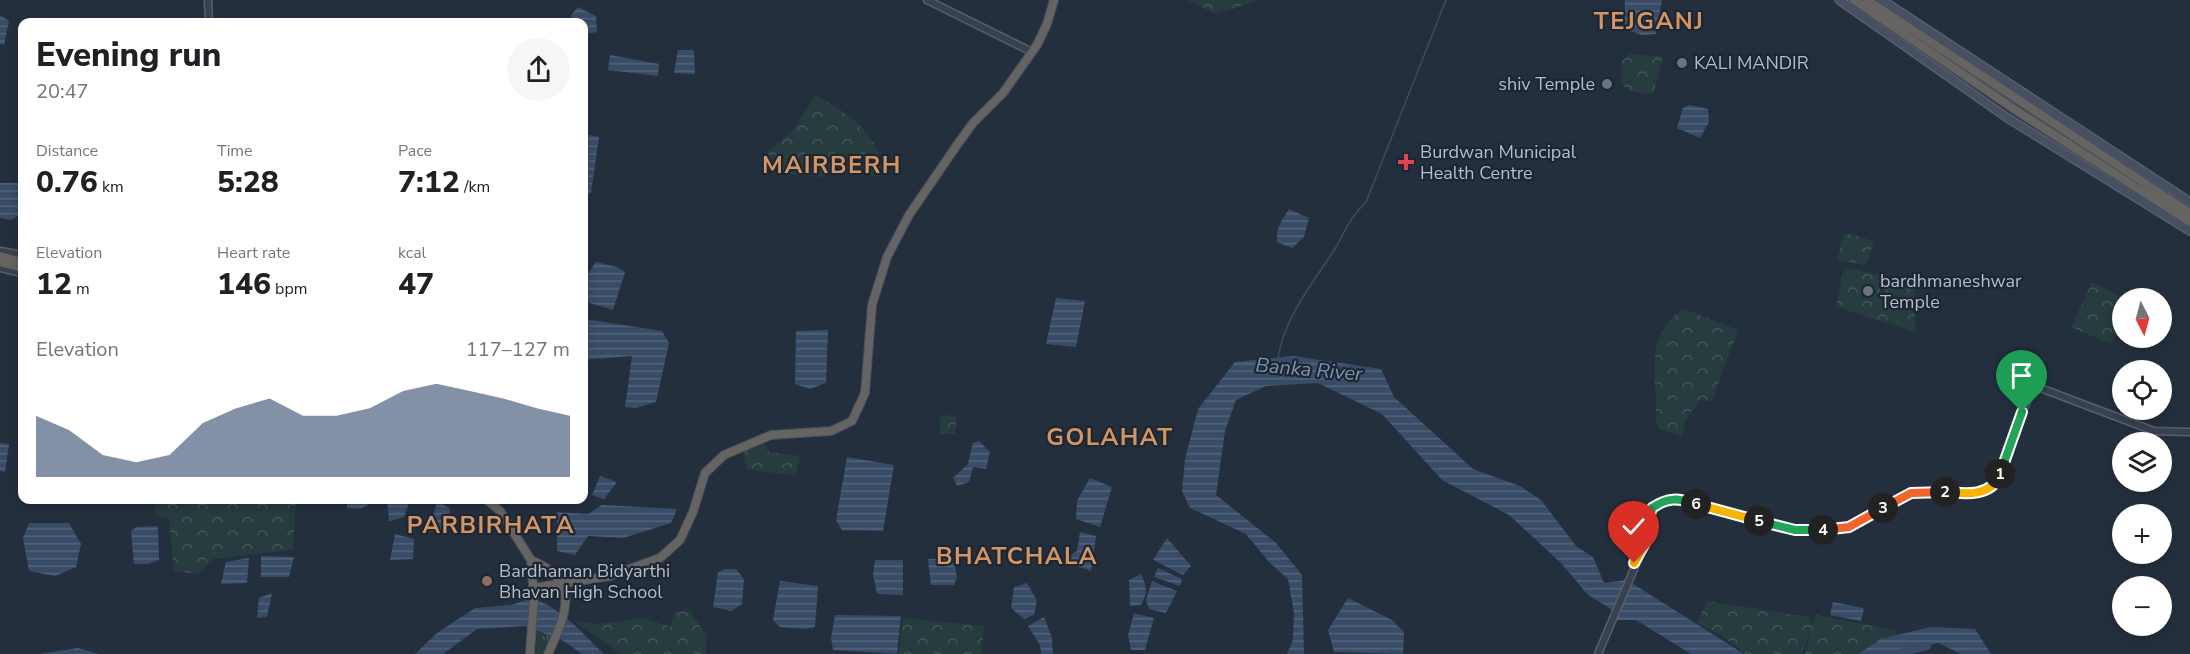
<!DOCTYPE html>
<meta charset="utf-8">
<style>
body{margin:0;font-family:"Nunito Sans",sans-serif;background:#f6f6f6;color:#202124;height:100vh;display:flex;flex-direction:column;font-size:22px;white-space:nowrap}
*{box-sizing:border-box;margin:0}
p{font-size:20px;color:#757577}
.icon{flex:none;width:33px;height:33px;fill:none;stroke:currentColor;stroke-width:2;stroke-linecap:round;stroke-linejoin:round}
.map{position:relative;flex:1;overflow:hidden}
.details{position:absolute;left:18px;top:18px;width:570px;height:486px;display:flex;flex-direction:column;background:#fff;border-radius:12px;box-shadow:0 3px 9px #0003}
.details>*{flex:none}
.needle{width:39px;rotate:174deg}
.fabs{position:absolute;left:2112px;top:288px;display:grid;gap:12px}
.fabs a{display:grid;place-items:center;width:60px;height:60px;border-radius:50%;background:#fff;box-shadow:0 3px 9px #0003;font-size:30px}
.pin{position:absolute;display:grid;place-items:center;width:51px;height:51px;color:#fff;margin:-62px -26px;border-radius:50% 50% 50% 0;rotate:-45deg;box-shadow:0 0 6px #0007}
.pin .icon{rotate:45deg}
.km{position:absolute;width:30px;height:30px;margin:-15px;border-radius:50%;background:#222;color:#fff;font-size:16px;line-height:30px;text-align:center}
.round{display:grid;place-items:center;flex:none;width:63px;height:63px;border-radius:32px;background:#f6f6f6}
.overview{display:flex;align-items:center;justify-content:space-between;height:102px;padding:0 18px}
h1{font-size:33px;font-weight:800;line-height:45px}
.figures{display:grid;grid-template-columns:repeat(3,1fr);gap:9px;height:102px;padding:6px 18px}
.figures div{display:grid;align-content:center}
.figures b{font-size:30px;font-weight:800}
.figures small{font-size:16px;font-weight:400}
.figures p{font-size:16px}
.chart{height:168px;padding:12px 18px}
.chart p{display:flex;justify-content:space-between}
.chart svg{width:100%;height:108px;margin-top:6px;fill:#506383;opacity:.7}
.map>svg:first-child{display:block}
.grass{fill:url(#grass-tufts)}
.park{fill:url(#park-crowns)}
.water{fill:url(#water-rules)}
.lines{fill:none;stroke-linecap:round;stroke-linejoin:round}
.stream{stroke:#394c67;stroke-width:1.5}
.river{stroke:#394c67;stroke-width:8}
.tertiary-casing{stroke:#565f6c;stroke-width:9}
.secondary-casing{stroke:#565f6c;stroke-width:10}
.trunk-casing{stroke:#434c59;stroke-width:10}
.tertiary{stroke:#38414e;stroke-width:6}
.secondary{stroke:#465061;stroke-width:7}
.trunk{stroke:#656462;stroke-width:8}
.split-1-casing{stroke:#fff;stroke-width:12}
.split-2-casing{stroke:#fff;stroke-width:12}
.split-3-casing{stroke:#fff;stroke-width:12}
.split-4-casing{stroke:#fff;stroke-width:12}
.split-5-casing{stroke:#fff;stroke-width:12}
.split-6-casing{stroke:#fff;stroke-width:12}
.split-7-casing{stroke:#fff;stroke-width:12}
.split-8-casing{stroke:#fff;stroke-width:12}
.split-1{stroke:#22a559;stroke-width:8}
.split-2{stroke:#f5b400;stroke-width:8}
.split-3{stroke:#f0652b;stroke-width:8}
.split-4{stroke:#f0652b;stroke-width:8}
.split-5{stroke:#22a559;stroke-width:8}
.split-6{stroke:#f5b400;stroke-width:8}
.split-7{stroke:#22a559;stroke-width:8}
.split-8{stroke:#f5b400;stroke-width:8}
.worship-dot{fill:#6b7280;stroke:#1d2633;stroke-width:2}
.health-dot{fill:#e0444e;stroke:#1d2633;stroke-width:2}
.education-dot{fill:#8d6e63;stroke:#1d2633;stroke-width:2}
.labels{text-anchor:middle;stroke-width:4.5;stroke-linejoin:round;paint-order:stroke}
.poi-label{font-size:18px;fill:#b4bcc9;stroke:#1d2633;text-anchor:start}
.water-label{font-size:20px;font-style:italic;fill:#7c92b1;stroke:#1d2633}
.district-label{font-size:24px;font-weight:bold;letter-spacing:1.5px;fill:#d59563;stroke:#1d2633}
</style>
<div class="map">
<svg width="2190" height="654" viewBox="0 0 2190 654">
<defs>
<pattern id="grass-tufts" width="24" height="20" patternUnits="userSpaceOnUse" patternTransform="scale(1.5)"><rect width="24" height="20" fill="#263c3f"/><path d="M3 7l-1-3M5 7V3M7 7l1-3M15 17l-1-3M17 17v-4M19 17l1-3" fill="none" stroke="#435659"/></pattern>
<pattern id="park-crowns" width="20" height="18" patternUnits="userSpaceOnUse" patternTransform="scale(1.5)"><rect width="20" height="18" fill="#263c3f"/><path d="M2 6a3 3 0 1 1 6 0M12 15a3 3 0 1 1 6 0" fill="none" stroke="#435659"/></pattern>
<pattern id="water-rules" width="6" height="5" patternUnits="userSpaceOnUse" patternTransform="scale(1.5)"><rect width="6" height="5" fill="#394c67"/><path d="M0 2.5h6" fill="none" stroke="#53647b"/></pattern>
</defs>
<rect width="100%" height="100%" fill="#242f3e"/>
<path class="grass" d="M537,631L553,635L544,654H535Z"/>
<path class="park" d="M1187,0H1257V1L1216,14Z
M1630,54L1663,57L1653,94L1630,91L1622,85L1621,62Z
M816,95C839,108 868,126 879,153C881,159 880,169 880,177L849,172L819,177L769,172L759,159L792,132Z
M1844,233L1874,241L1866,265L1837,260Z
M1844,267L1915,283V332L1836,307Z
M2092,282L2124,298L2122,323L2111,344L2071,327Z
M1684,309L1738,330L1712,401L1700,400L1686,419L1682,437L1659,429L1656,421C1658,380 1642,334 1684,309Z
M941,415L957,416L955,434H939Z
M764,443L769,452L800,456L796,476L747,469L743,450Z
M155,500H296L293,550L212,559L198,574L174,571L169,518L155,516Z
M1707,601L1809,617L1813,625L1816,615L1895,630L1909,654H1805L1812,627L1802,654H1745L1721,635L1697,623Z
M690,611L706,635V654H621L574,621L598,624L643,618L671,627L674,612Z
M903,618L984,626L981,654H898Z"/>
<path class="water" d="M1625,0H1662L1656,34L1642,35L1624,29Z
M578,7L596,16L597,32L584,34V22H572L571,15Z
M0,15L9,21L4,45L0,44Z
M678,50H694L695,74L674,73Z
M610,55L659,64L658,76L608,70Z
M1689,105L1708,109L1709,122L1700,138L1677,128L1683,108Z
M584,134L599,137L591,193L584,194Z
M0,183H22L21,214L11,220L0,218Z
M1289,209L1309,218L1304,237L1292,248L1277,242C1276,227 1282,220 1289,209Z
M596,262L617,267L625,272L613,310L586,302C579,286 587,275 596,262Z
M1056,298L1085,301L1076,347L1046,344Z
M584,319L662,331L669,343L656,402L636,408L625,407L632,356L584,360Z
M828,330L826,383L810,389L795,384L796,331Z
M1293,356L1381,369L1394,397L1473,469L1520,486L1541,500L1576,546L1593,557L1604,583L1627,580L1744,654H1691L1636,620H1610L1614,611L1587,594L1562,564L1509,515L1442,480L1382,414L1318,383L1266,386L1236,400L1225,431L1216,495L1276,543L1302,575L1304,654H1287L1293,639L1294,613L1288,579L1269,562L1246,534L1190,508L1182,491L1185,459L1198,409L1235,362Z
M979,441L990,452L986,469L973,467L969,482L957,486L953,478L968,464L973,443Z
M0,443L9,444L5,472L0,471Z
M847,457L894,465L883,531L842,530L836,520Z
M600,476L617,482L604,499L592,495Z
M1090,478L1112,487L1100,527L1076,519L1077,501Z
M347,500H369L368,505L360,509L347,508Z
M387,500H410L404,517L389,521Z
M437,502L450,508L448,532H428Z
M602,505L677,509L671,523L623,538L588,536L575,555L557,551V512L588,514Z
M29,523H69L81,544L76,567L55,576L29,571L23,538Z
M158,526L159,560L148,564H134L131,531L137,527Z
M1080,532L1096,536L1091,571L1068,563L1071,555L1077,551Z
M395,534L414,539L413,559L390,560Z
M1167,538L1191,566L1183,575L1153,560Z
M261,556L294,557L289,577H261Z
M249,558L247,583L221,584L226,562Z
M953,558L957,577L954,585H931L928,559Z
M875,560H903V595L877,594L873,575Z
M1158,568L1182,579L1180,586L1154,577Z
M725,569H736L744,579L742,604L731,611L713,607L718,572Z
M1141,574C1147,586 1148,593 1141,605L1130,606L1129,580Z
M780,581L818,586L815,627L805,629L780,627L773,620Z
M1152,581L1177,591L1166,613L1149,609L1146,600Z
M1027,583L1037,601L1034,615L1024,619L1011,608L1014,587Z
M272,593L267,617L257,618L259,598Z
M533,598C562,609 582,633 604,654H582L562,640L525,626L477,629L443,654H415L437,633L475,608L511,605Z
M1348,598L1392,620L1404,632L1403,654L1334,652L1328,630Z
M1833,602L1864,608L1861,621L1830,615Z
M1134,613L1154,618L1145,650H1131L1128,635Z
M835,615L901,616L897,654L833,650L831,638Z
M1044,617L1052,638L1053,654H1041L1040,645L1028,626Z
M1930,627L1975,629L1991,654H1961L1938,643L1896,654H1858L1881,639Z
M78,648L99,654H41L45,653Z"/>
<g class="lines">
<path class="stream" d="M1278,358C1284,318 1312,284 1333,252C1346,231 1347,221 1366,202L1446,0"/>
<path class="river" d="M1896,654L1927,646"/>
<defs>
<path id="tertiary" d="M208,0L209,22
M927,0L1032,52
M0,251L22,255
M0,268L22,273
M1598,654L1645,543L1652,508C1681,489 1710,510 1742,517C1775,525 1816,539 1849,526C1871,518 1891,498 1913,493C1935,488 1977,502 1994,487C2004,478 2015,430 2021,415C2025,405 2030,396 2035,386L2154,431L2190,432"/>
<path id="secondary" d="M1839,0L2006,117L2190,231
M1882,0L2190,202"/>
<path id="trunk" d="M1854,0L2017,111L2190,222
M1867,0L2190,213
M0,256L22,262
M0,262L22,268
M487,500L500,511L531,560L534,596L530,654
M531,560C582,581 566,614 548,654
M534,588L610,576L660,558L680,540L693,512L705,473L724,455L771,435L831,431L852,421L865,393L872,305L887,257L909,215L957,145L973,123L1003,93L1037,45L1047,24L1054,0"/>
</defs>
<use href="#tertiary" class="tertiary-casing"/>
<use href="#secondary" class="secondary-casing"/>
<use href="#trunk" class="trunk-casing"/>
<use href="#tertiary" class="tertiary"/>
<use href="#secondary" class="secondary"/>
<use href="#trunk" class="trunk"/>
</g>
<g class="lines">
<defs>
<path id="split-1" d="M2000,474L2022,412"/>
<path id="split-2" d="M1945,492C1965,494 1992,497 2000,474"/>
<path id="split-3" d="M1883,508L1911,493L1945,492"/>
<path id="split-4" d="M1823,530L1849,527L1883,508"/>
<path id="split-5" d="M1759,521L1795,530H1823"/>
<path id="split-6" d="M1696,504L1759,521"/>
<path id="split-7" d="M1647,524L1652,508C1668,497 1678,498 1696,504"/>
<path id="split-8" d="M1634,563L1645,543L1647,524"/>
</defs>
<use href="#split-1" class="split-1-casing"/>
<use href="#split-2" class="split-2-casing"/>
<use href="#split-3" class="split-3-casing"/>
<use href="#split-4" class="split-4-casing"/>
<use href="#split-5" class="split-5-casing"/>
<use href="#split-6" class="split-6-casing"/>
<use href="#split-7" class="split-7-casing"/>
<use href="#split-8" class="split-8-casing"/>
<use href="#split-1" class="split-1"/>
<use href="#split-2" class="split-2"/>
<use href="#split-3" class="split-3"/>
<use href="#split-4" class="split-4"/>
<use href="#split-5" class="split-5"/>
<use href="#split-6" class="split-6"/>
<use href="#split-7" class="split-7"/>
<use href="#split-8" class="split-8"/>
</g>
<g class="worship-dot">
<circle cx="1682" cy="63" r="6"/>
<circle cx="1607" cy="84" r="6"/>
<circle cx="1868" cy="291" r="6"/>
</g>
<path class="health-dot" d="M1403 153h6v6h6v6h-6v6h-6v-6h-6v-6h6z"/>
<circle class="education-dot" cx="487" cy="581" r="6"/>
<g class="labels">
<g class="poi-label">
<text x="1694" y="69">KALI MANDIR</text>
<text x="1595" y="90" text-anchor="end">shiv Temple</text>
<text x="1420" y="158">Burdwan Municipal<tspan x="1420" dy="21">Health Centre</tspan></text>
<text x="1880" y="287">bardhmaneshwar<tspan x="1880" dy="21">Temple</tspan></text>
<text x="499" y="577">Bardhaman Bidyarthi<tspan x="499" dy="21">Bhavan High School</tspan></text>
</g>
<g class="water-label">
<text transform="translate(1309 369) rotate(5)" y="7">Banka River</text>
</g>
<g class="district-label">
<text x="1649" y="29">TEJGANJ</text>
<text x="832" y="173">MAIRBERH</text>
<text x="1110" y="445">GOLAHAT</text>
<text x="491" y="533">PARBIRHATA</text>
<text x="1017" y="564">BHATCHALA</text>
</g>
</g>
</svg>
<div class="fabs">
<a><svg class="needle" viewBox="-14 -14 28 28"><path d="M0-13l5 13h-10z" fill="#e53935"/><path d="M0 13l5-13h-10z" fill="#757577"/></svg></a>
<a><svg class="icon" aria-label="locate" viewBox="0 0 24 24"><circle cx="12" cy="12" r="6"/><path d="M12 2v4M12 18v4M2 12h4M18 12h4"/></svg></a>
<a><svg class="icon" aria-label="layers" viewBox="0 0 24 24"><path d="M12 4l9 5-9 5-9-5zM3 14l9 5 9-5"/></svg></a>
<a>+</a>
<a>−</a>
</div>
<div class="pin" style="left:2022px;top:412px;background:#1e9e55"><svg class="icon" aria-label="arrive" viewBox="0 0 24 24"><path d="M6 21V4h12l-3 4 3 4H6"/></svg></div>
<div class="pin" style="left:1634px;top:563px;background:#d93025"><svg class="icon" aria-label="check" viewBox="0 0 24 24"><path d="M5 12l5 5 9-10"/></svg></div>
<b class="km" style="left:2000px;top:474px">1</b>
<b class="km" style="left:1945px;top:492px">2</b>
<b class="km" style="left:1883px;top:508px">3</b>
<b class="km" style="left:1823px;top:530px">4</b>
<b class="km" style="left:1759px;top:521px">5</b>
<b class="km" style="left:1696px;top:504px">6</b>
<section class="details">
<div class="overview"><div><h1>Evening run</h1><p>20:47</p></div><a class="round"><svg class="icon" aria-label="share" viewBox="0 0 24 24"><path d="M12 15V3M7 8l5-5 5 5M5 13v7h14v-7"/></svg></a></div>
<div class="figures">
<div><p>Distance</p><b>0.76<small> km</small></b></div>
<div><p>Time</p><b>5:28</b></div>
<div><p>Pace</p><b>7:12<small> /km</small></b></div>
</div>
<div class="figures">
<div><p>Elevation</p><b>12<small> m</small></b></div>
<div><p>Heart rate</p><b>146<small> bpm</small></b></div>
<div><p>kcal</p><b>47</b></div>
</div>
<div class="chart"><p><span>Elevation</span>117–127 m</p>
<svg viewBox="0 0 160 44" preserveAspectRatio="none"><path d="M0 44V19L10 25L20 35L30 38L40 35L50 22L60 16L70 12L80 19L90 19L100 16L110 9L120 6L130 9L140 12L150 16L160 19V44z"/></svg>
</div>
</section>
</div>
